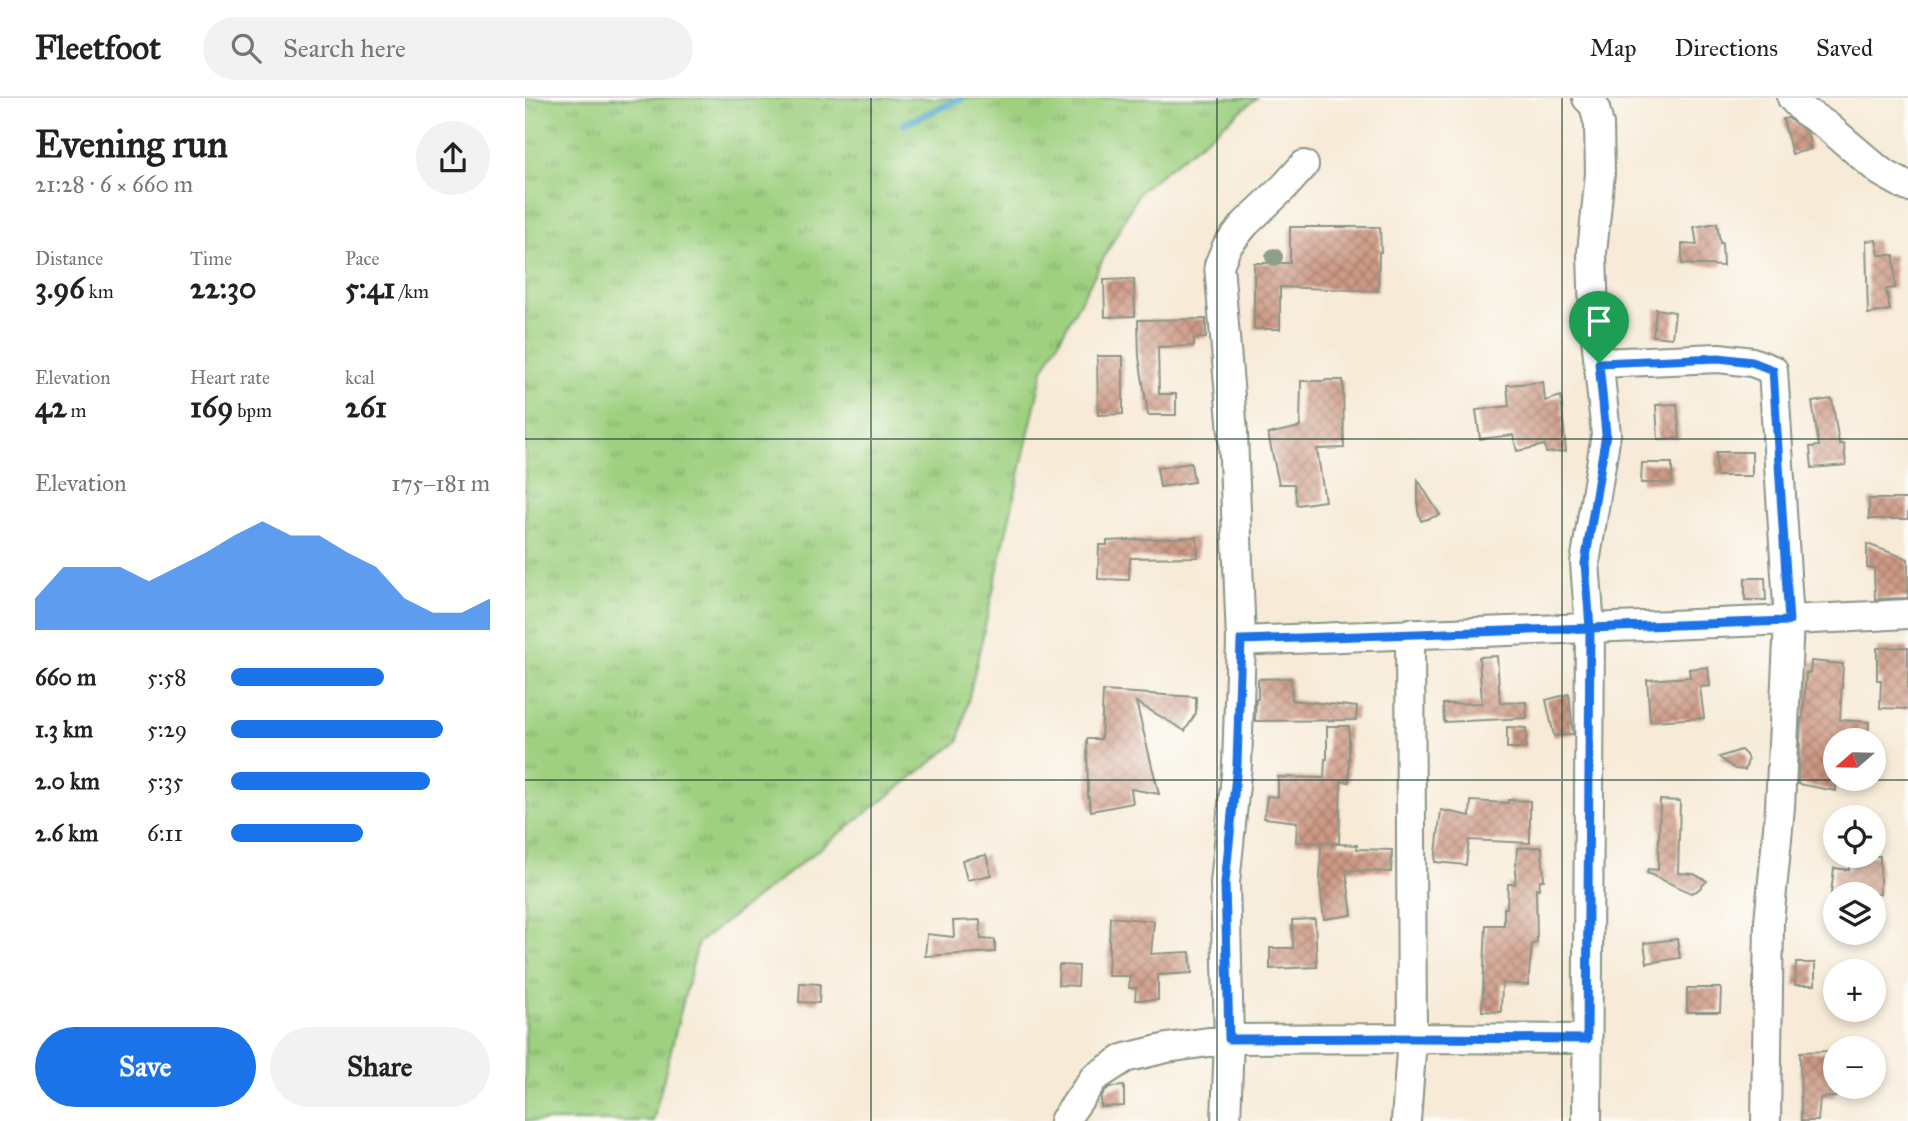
<!DOCTYPE html>
<meta charset="utf-8">
<style>
body{margin:0;font-family:"IM FELL Great Primer",serif;background:#f2f2f2;color:#222;height:100vh;display:flex;flex-direction:column;font-size:26px;white-space:nowrap}
*{box-sizing:border-box;margin:0}
p{font-size:23px;color:#767676}
.icon{flex:none;width:38px;height:38px;fill:none;stroke:currentColor;stroke-width:2;stroke-linecap:round;stroke-linejoin:round}
.map{position:relative;flex:1;overflow:hidden}
.panel{display:flex;flex-direction:column;background:#fff;width:525px}
.panel>*{flex:none}
.needle{width:46px;rotate:250deg}
.fabs{position:absolute;left:1298px;top:630px;display:grid;gap:14px}
.fabs a{display:grid;place-items:center;width:63px;height:63px;border-radius:50%;background:#fff;box-shadow:0 4px 10px #0003;font-size:35px}
.pin{position:absolute;display:grid;place-items:center;width:60px;height:60px;color:#fff;margin:-72px -30px;border-radius:50% 50% 50% 0;rotate:-45deg;box-shadow:0 0 7px #0007}
.pin .icon{rotate:45deg}
.round{display:grid;place-items:center;flex:none;width:74px;height:74px;border-radius:37px;background:#f2f2f2}
.overview{display:flex;align-items:center;justify-content:space-between;height:119px;padding:0 35px}
h1{font-size:38px;font-weight:700;line-height:52px}
.figures{display:grid;grid-template-columns:repeat(3,1fr);gap:10px;height:119px;padding:7px 35px}
.figures div{display:grid;align-content:center}
.figures b{font-size:30px;font-weight:700}
.figures small{font-size:19px;font-weight:400}
.figures p{font-size:19px}
.chart{height:196px;padding:14px 35px}
.chart p{display:flex;justify-content:space-between}
.chart svg{width:100%;height:126px;margin-top:7px;fill:#1a73e8;opacity:.7}
.cta{display:flex;gap:14px;margin-top:auto;padding:14px 35px}
.cta a{flex:1;height:80px;border-radius:42px;background:#1a73e8;color:#fff;font-size:28px;font-weight:700;line-height:80px;text-align:center}
.cta a+a{background:#f2f2f2;color:#222}
ul{padding:0 35px;list-style:none;font-size:23px}
li{display:grid;grid-template-columns:112px 84px 1fr;align-items:center;height:52px}
li i{height:18px;border-radius:9px;background:#1a73e8}
header{display:flex;align-items:center;gap:42px;box-sizing:border-box;height:98px;padding:0 35px;background:#fff;border-bottom:2px solid #e0e0e0}
header strong{font-size:33px}
nav{display:flex;gap:38px;margin-inline-start:auto;font-size:24px}
.search{width:490px;height:63px;background:#f2f2f2;display:flex;align-items:center;gap:18px;box-sizing:border-box;padding:0 24px;border-radius:38px;color:#767676;font-size:26px}
main{display:flex;flex:1;min-height:0}
.map>svg:first-child{display:block}
.grass{fill:url(#grass-tufts);stroke:#5e865a;stroke-width:2}
.lines{fill:none;stroke-linecap:round;stroke-linejoin:round}
.stream{stroke:#54a7cf;stroke-width:7}
.building{fill:url(#building-cross-hatch)}
.minor-casing{stroke:#8b9486;stroke-width:32}
.minor{stroke:#fff;stroke-width:28}
.tree{fill:#929f88}
.route-casing{stroke:#fff;stroke-width:14}
.route{stroke:#1a73e8;stroke-width:9}
.grid{fill:none;stroke:#1f3d34;stroke-width:2;stroke-opacity:0.55}
</style>
<header>
<strong>Fleetfoot</strong>
<div class="search"><svg class="icon" aria-label="search" viewBox="0 0 24 24"><circle cx="10" cy="10" r="6"/><path d="M15 15l6 6"/></svg>Search here</div>
<nav><a>Map</a><a>Directions</a><a>Saved</a></nav>
</header>
<main>
<section class="panel">
<div class="overview"><div><h1>Evening run</h1><p>21:28 · 6 × 660 m</p></div><a class="round"><svg class="icon" aria-label="share" viewBox="0 0 24 24"><path d="M12 15V3M7 8l5-5 5 5M5 13v7h14v-7"/></svg></a></div>
<div class="figures">
<div><p>Distance</p><b>3.96<small> km</small></b></div>
<div><p>Time</p><b>22:30</b></div>
<div><p>Pace</p><b>5:41<small> /km</small></b></div>
</div>
<div class="figures">
<div><p>Elevation</p><b>42<small> m</small></b></div>
<div><p>Heart rate</p><b>169<small> bpm</small></b></div>
<div><p>kcal</p><b>261</b></div>
</div>
<div class="chart"><p><span>Elevation</span>175–181 m</p>
<svg viewBox="0 0 160 44" preserveAspectRatio="none"><path d="M0 44V33L10 22L20 22L30 22L40 27L50 22L60 17L70 11L80 6L90 11L100 11L110 17L120 22L130 33L140 38L150 38L160 33V44z"/></svg>
</div>
<ul>
<li><b>660 m</b>5:58<i style="width:59%"></i></li>
<li><b>1.3 km</b>5:29<i style="width:82%"></i></li>
<li><b>2.0 km</b>5:35<i style="width:77%"></i></li>
<li><b>2.6 km</b>6:11<i style="width:51%"></i></li>
</ul>
<div class="cta"><a>Save</a><a>Share</a></div>
</section>
<div class="map">
<svg width="1383" height="1023" viewBox="0 0 1383 1023">
<defs>
<pattern id="grass-tufts" width="24" height="20" patternUnits="userSpaceOnUse" patternTransform="scale(1.75)"><rect width="24" height="20" fill="#9ed080"/><path d="M3 7l-1-3M5 7V3M7 7l1-3M15 17l-1-3M17 17v-4M19 17l1-3" fill="none" stroke="#80aa6a"/></pattern>
<pattern id="building-cross-hatch" width="8" height="8" patternUnits="userSpaceOnUse" patternTransform="scale(1.75)"><rect width="8" height="8" fill="#ce9a85"/><path d="M0 0l8 8M0 8l8-8" fill="none" stroke="#a77f6e"/></pattern>
</defs>
<rect width="100%" height="100%" fill="#fdfcf7"/>
<filter id="ink" filterUnits="userSpaceOnUse"><feTurbulence type="fractalNoise" baseFrequency=".0143" numOctaves="2"/><feDisplacementMap in="SourceGraphic" scale="14" xChannelSelector="R" yChannelSelector="G"/><feConvolveMatrix kernelMatrix="1 2 1 2 8 2 1 2 1" color-interpolation-filters="sRGB"/></filter>
<filter id="wash" filterUnits="userSpaceOnUse"><feTurbulence type="fractalNoise" baseFrequency=".00686" numOctaves="4" result="noise"/><feDisplacementMap in="SourceGraphic" scale="28" xChannelSelector="R" yChannelSelector="G"/><feGaussianBlur stdDeviation="1.57" result="paint"/><feColorMatrix in="noise" values="0 0 0 0 0 0 0 0 0 0 0 0 0 0 0 0 0 1.4 0 .05"/><feComposite in="paint" operator="in"/></filter>
<g filter="url(#wash)">
<rect width="100%" height="100%" fill="#f7ead7"/>
<path class="grass" d="M0,0H732L615,93L518,272L434,643L173,845L128,1023H0Z"/>
<g class="lines">
<path class="stream" d="M379,26L437,0"/>
</g>
<g id="blocks">
<path class="building" d="M1263,20L1282,34L1286,51L1267,56L1258,21Z
M1192,125L1195,145H1197L1198,168L1157,166V146L1172,147L1169,129Z
M765,129H855L856,154H854L853,193L755,189V231H729V165H765Z
M1351,142L1354,157H1369L1370,190L1361,191L1365,212L1343,216L1341,143Z
M609,181L610,218L580,219L579,182Z
M1131,211L1150,214L1147,240L1128,238Z
M681,221V240H669V248L633,249L634,296H651V317H623L614,259L613,222Z
M572,258H598V316L573,317Z
M800,282H818L819,350L792,351L800,403L772,407L769,386H754L743,336L775,329L776,283H800Z
M1018,284L1020,303L1036,298L1041,353L1021,355L1020,347L992,353L988,337L955,341L951,312L984,308L982,287Z
M1307,301L1314,346H1319L1321,367L1287,370L1285,349L1294,348L1287,304Z
M1152,306L1155,340L1133,341L1131,307Z
M1191,354H1227V378H1191Z
M666,365L669,384L635,389L632,370Z
M1117,365H1147V385H1116Z
M893,382L915,417L896,423L893,413Z
M1344,401H1383V421H1344Z
M672,439L673,459L605,460L604,482L573,481L574,447H582V443Z
M1342,446L1383,461V500L1350,501L1349,470H1342Z
M1220,480H1240L1241,502H1220Z
M1383,549V611L1355,610L1356,582H1352V550Z
M972,558L975,605L1001,604L1002,620L919,624L918,606L957,605L954,559Z
M1286,563L1318,566L1315,622L1344,624L1343,642H1311V693L1273,686L1276,620H1278L1281,575H1285Z
M1183,569L1185,588L1175,589L1179,620L1125,623L1122,582L1165,579L1164,571Z
M766,580L767,602L832,609L831,622L730,623L731,601H733V581Z
M578,593L671,599V615L660,633L611,604L634,696L606,691L608,705L566,713L563,697L562,641H576Z
M1044,596L1048,636L1029,638L1021,602Z
M802,628H824V684L816,683L814,745L771,744L772,724L739,720L742,698L753,699V679L799,680L800,661H802Z
M982,629L1001,630V650H982Z
M1216,652L1221,657L1223,662L1220,672L1210,671L1194,659Z
M983,702L1005,703V745L944,742L941,767L910,764L916,712L945,718L946,703L983,705Z
M1135,702L1155,703L1153,775L1169,776L1182,783L1172,793L1166,795L1122,775L1123,771L1133,772Z
M796,745L832,747V751L867,752L866,774L821,772L827,817L799,821L795,786Z
M1017,749L1019,782H1015L1014,791L1011,790L1012,845L1007,846L1003,887L977,885L976,914L957,913L961,827H979V810H982L983,786H990L992,750Z
M461,757L466,777L442,782L437,762Z
M1324,758H1355V796H1306L1309,770L1324,772Z
M585,819L629,823L626,856L665,854L667,875L633,877V902H610L611,890H604L605,878H583Z
M790,821L792,869L745,871V850H768L767,822Z
M455,822L456,841L470,842V854L400,858L402,836L429,839L428,823Z
M1152,841L1155,860L1122,865L1119,845Z
M1271,865H1290V887H1270Z
M534,867L554,868L553,888L533,887Z
M275,885L295,886L294,905L274,904Z
M1162,890H1196L1195,914H1162Z
M1309,953L1311,999L1295,1000L1293,1023H1276L1275,954Z
M599,988V1008L576,1009V999L581,992L586,989Z"/>
</g>
</g>
<g filter="url(#ink)">
<use href="#blocks" fill-opacity="0" stroke="#8b9486" stroke-width="2"/>
<g class="lines">
<defs>
<path id="minor" d="M1062,0L1069,7L1074,27L1075,75L1067,155L1069,220L1081,336L1060,465L1065,530L1062,1023
M1267,0L1278,12L1302,28L1356,74L1383,89
M1074,265L1194,260L1227,264L1248,272L1264,523L1255,709L1244,824L1241,1023
M716,543C938,533 1161,529 1383,516
M539,1023L569,980L600,960L642,950L704,941L887,940L1062,941
M701,1023L704,941L700,785L712,667L716,543L708,335L694,167L702,148L720,126L760,88L779,67
M881,1023L887,940L885,535"/>
</defs>
<use href="#minor" class="minor-casing"/>
<use href="#minor" class="minor"/>
</g>
<circle class="tree" cx="749" cy="159" r="9"/>
</g>
<g class="lines" filter="url(#ink)">
<defs>
<path id="route" d="M1074,265L1081,336L1060,465L1065,530L716,542L712,667L700,785L704,941L887,940L1062,941L1065,530L1264,523L1248,272L1227,264L1194,260L1074,265"/>
</defs>
<use href="#route" class="route-casing"/>
<use href="#route" class="route"/>
</g>
<path class="grid" d="M346,0V1023M692,0V1023M1037,0V1023M0,341H1383M0,682H1383"/>
</svg>
<div class="fabs">
<a><svg class="needle" viewBox="-14 -14 28 28"><path d="M0-13l5 13h-10z" fill="#e53935"/><path d="M0 13l5-13h-10z" fill="#767676"/></svg></a>
<a><svg class="icon" aria-label="locate" viewBox="0 0 24 24"><circle cx="12" cy="12" r="6"/><path d="M12 2v4M12 18v4M2 12h4M18 12h4"/></svg></a>
<a><svg class="icon" aria-label="layers" viewBox="0 0 24 24"><path d="M12 4l9 5-9 5-9-5zM3 14l9 5 9-5"/></svg></a>
<a>+</a>
<a>−</a>
</div>
<div class="pin" style="left:1074px;top:265px;background:#1e9e55"><svg class="icon" aria-label="arrive" viewBox="0 0 24 24"><path d="M6 21V4h12l-3 4 3 4H6"/></svg></div>
</div>
</main>
